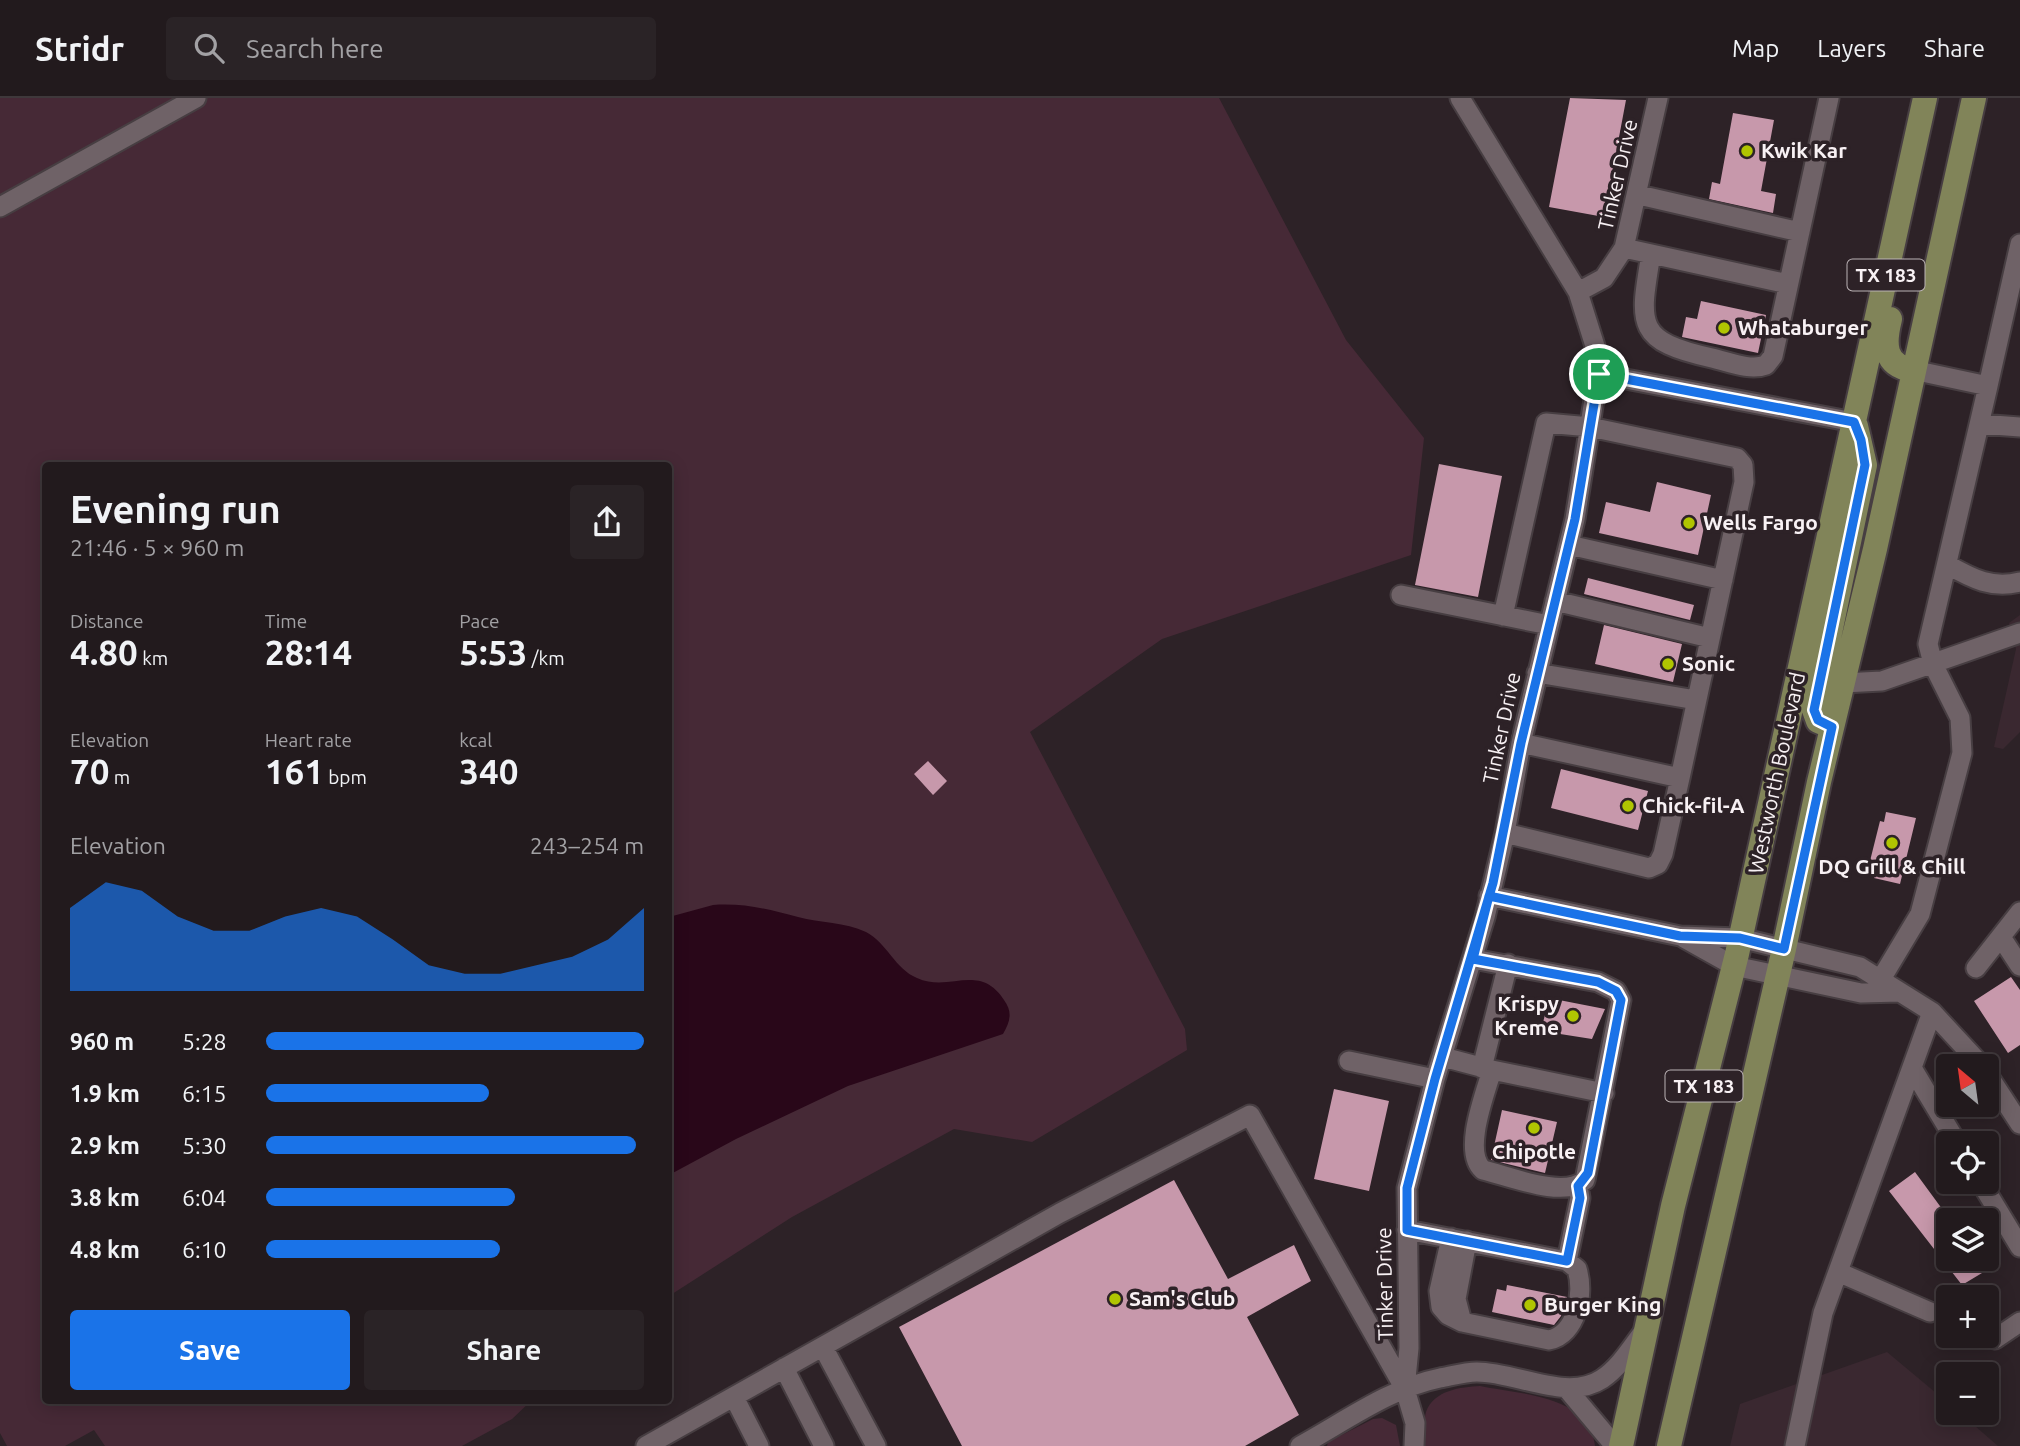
<!DOCTYPE html>
<meta charset="utf-8">
<style>
body{margin:0;font-family:Ubuntu,sans-serif;background:#2a2326;color:#f1f3f6;height:100vh;display:flex;flex-direction:column;font-size:26px;white-space:nowrap}
*{box-sizing:border-box;margin:0}
p{font-size:23px;color:#a2a1a4}
.icon{flex:none;width:38px;height:38px;fill:none;stroke:currentColor;stroke-width:2;stroke-linecap:round;stroke-linejoin:round}
.map{position:relative;flex:1;overflow:hidden}
.drawer{position:absolute;left:42px;top:364px;width:630px;height:942px;display:flex;flex-direction:column;background:#221a1d;border-radius:7px;box-shadow:0 4px 18px #0003,0 0 0 2px #3f383b}
.drawer>*{flex:none}
.needle{width:46px;rotate:331deg}
.fabs{position:absolute;left:1936px;top:956px;display:grid;gap:14px}
.fabs a{display:grid;place-items:center;width:63px;height:63px;border-radius:7px;background:#221a1d;box-shadow:0 4px 18px #0003,0 0 0 2px #3f383b;font-size:35px}
.pin{position:absolute;display:grid;place-items:center;width:60px;height:60px;color:#fff;margin:-30px;border:4px solid #fff;border-radius:50%;box-shadow:0 2px 7px #0007}
.round{display:grid;place-items:center;flex:none;width:74px;height:74px;border-radius:7px;background:#2a2326}
.head{display:flex;align-items:center;justify-content:space-between;height:119px;padding:0 28px}
h1{font-size:38px;font-weight:700;line-height:52px}
.stats{display:grid;grid-template-columns:repeat(3,1fr);gap:10px;height:119px;padding:7px 28px}
.stats div{display:grid;align-content:center}
.stats b{font-size:35px;font-weight:700}
.stats small{font-size:19px;font-weight:400}
.stats p{font-size:19px}
.chart{height:196px;padding:14px 28px}
.chart p{display:flex;justify-content:space-between}
.chart svg{width:100%;height:126px;margin-top:7px;fill:#1a73e8;opacity:.7}
.button{display:flex;gap:14px;margin-top:auto;padding:14px 28px}
.button a{flex:1;height:80px;border-radius:7px;background:#1a73e8;color:#fff;font-size:28px;font-weight:700;line-height:80px;text-align:center}
.button a+a{background:#2a2326;color:#f1f3f6}
ul{padding:0 28px;list-style:none;font-size:23px}
li{display:grid;grid-template-columns:112px 84px 1fr;align-items:center;height:52px}
li i{height:18px;border-radius:9px;background:#1a73e8}
header{display:flex;align-items:center;gap:42px;box-sizing:border-box;height:98px;padding:0 35px;background:#221a1d;border-bottom:2px solid #3f383b}
header strong{font-size:33px}
nav{display:flex;gap:38px;margin-inline-start:auto;font-size:24px}
.search{width:490px;height:63px;background:#2a2326;display:flex;align-items:center;gap:18px;box-sizing:border-box;padding:0 24px;border-radius:7px;color:#a2a1a4;font-size:26px}
.map>svg:first-child{display:block}
.built{fill:#3a2830}
.green{fill:#462936}
.water{fill:#290719}
.building{fill:#c798ab}
.lines{fill:none;stroke-linecap:round;stroke-linejoin:round}
.minor-casing{stroke:#473e42;stroke-width:23}
.major-casing{stroke:#473e42;stroke-width:28}
.minor{stroke:#6f6267;stroke-width:19}
.major{stroke:#818459;stroke-width:24}
.route-casing{stroke:#fff;stroke-width:14}
.route{stroke:#1a73e8;stroke-width:9}
.poi-dot{fill:#b0c501;stroke:#2d2227;stroke-width:2.5}
.labels{text-anchor:middle;stroke-width:7;stroke-linejoin:round;paint-order:stroke}
.shield{fill:#2d2227;stroke:#bbb3b6;stroke-width:2}
.shield-label{font-size:19px;font-weight:bold;fill:#f8f1f4}
.poi-label{font-size:21px;font-weight:bold;fill:#f8f1f4;stroke:#2d2227;text-anchor:start}
.street-label{font-size:21px;fill:#f8f1f4;stroke:#2d2227}
</style>
<header>
<strong>Stridr</strong>
<div class="search"><svg class="icon" aria-label="search" viewBox="0 0 24 24"><circle cx="10" cy="10" r="6"/><path d="M15 15l6 6"/></svg>Search here</div>
<nav><a>Map</a><a>Layers</a><a>Share</a></nav>
</header>
<div class="map">
<svg width="2020" height="1348" viewBox="0 0 2020 1348">
<rect width="100%" height="100%" fill="#2d2227"/>
<path class="built" d="M2020,517V634L2003,651L1994,649L2016,551L2009,525Z
M1887,1254L1948,1305V1314H1959L1998,1348H1730L1740,1306Z"/>
<path class="green" d="M0,0H1219L1346,242L1424,340L1411,457L1162,541L1030,634L1185,931L1187,952L1032,1044L954,1031L792,1119L669,1198L668,368H46V1302H532L512,1321L462,1348H105L94,1332L65,1348H7L0,1335Z
M1480,1288C1518,1296 1590,1297 1595,1348H1425C1426,1337 1423,1324 1426,1314C1434,1292 1461,1289 1480,1288Z
M1382,1320L1396,1327L1400,1348H1327L1328,1344L1373,1321Z"/>
<path class="water" d="M713,807C744,805 768,811 798,819C820,825 845,824 866,834C887,845 895,871 917,880C950,895 979,864 1004,902C1013,914 1010,924 1003,936L848,988L736,1041L669,1077V819Z"/>
<path class="building" d="M1570,0L1626,2L1604,119L1549,109Z
M1733,15L1774,22L1761,93L1776,96L1773,115L1709,101L1712,84L1720,86Z
M1701,203L1766,217L1758,255L1682,239L1686,219L1697,221Z
M1439,366L1502,378L1478,499L1415,487Z
M1657,384L1711,397L1698,457L1599,435L1606,404L1650,414Z
M1588,480L1694,507L1690,522L1584,496Z
M1604,527L1682,546L1673,584L1595,566Z
M928,663L947,683L933,697L914,676Z
M1561,671L1648,693L1638,732L1551,710Z
M1886,714L1916,720L1900,786L1874,780L1877,769L1869,767L1880,723L1884,724Z
M2011,879L2020,892V947L2008,955L1974,903Z
M1559,902L1605,911L1592,941L1541,933L1548,904L1559,905Z
M1334,991L1389,1003L1369,1093L1314,1081Z
M1502,1012L1557,1024L1545,1075L1491,1062Z
M1915,1074L1948,1119V1160H1978L1987,1172L1962,1187L1889,1093Z
M1174,1082L1228,1181L1294,1147L1311,1183L1247,1219L1299,1317L1245,1348H962L899,1229Z
M1507,1187L1567,1199L1561,1218L1554,1227L1492,1214L1497,1191L1506,1193Z"/>
<g class="lines">
<defs>
<path id="minor" d="M1639,97L1800,134
M0,109L196,0
M1624,150L1788,186
M1651,156C1639,227 1635,243 1712,260C1729,264 1750,273 1766,267L1773,258L1829,0
M1578,194L1604,180L1624,150L1658,0
M1599,276L1854,324
M1988,288L2020,146
M1980,326L2020,329
M1569,447L1723,482
M1948,467C1973,481 1992,491 2020,484
M1401,497L1549,527
M1555,503L1710,540
M1503,518L1546,325L1590,329L1737,360L1743,367L1744,384L1680,680
M1537,575L1696,602
M1843,585L1882,583L2020,535
M1505,735L1649,770L1658,766L1663,756L1680,680L1521,645
M1489,798L1680,838L1740,840L1860,869L1932,914L1982,968
M2001,839L2020,868
M1684,840L1734,868L1861,895L1900,894
M1976,870L2020,814
M1881,881L1920,816L1962,655L1960,620L1933,566L1928,546L1988,288L1913,272
M1443,959L1492,972C1485,996 1462,1054 1483,1072C1509,1078 1564,1101 1585,1082L1621,902L1616,893L1598,884L1473,861
M1349,963L1435,981
M1482,970L1508,866
M1912,970L1957,1045
M1492,972L1604,995
M1986,974L2020,1026
M1980,1083L2020,1149
M1407,1132L1567,1163L1577,1171C1585,1196 1576,1237 1549,1242L1462,1224L1448,1217L1441,1209L1439,1193L1451,1140
M1567,1163L1580,1100L1578,1088
M1838,1174L1930,1214
M1946,1222L1948,1223
M1462,1224L1456,1201L1467,1143
M1972,1237L1995,1241L2020,1224
M823,1249L876,1348
M784,1270L824,1348
M1405,1291L1409,1250L1407,1090L1435,981L1485,819L1505,735L1521,645L1575,421L1600,264L1578,194L1460,0
M1568,1292L1615,1348
M734,1299L759,1348
M646,1348L1060,1115L1250,1017L1405,1291L1415,1325L1414,1348
M1300,1348C1344,1324 1390,1290 1440,1280C1451,1278 1465,1274 1477,1274C1517,1274 1567,1304 1602,1281C1620,1269 1631,1250 1644,1233
M1795,1348L1823,1215L1932,914"/>
<path id="major" d="M1890,221C1884,245 1883,268 1913,272
M1832,629L1818,623L1814,612L1865,367L1856,328
M1621,1348L1673,1108L1737,856L1925,0
M1669,1348L1784,851L1819,684L1875,451L1974,0"/>
</defs>
<use href="#minor" class="minor-casing"/>
<use href="#major" class="major-casing"/>
<use href="#minor" class="minor"/>
<use href="#major" class="major"/>
</g>
<g class="lines">
<defs>
<path id="route" d="M1599,276L1575,421L1521,645L1493,785L1435,981L1407,1090V1132L1567,1163L1580,1100L1578,1088L1588,1075L1621,902L1616,893L1598,884L1473,861L1489,798L1680,838L1740,840L1784,851L1832,629L1818,622L1814,612L1865,367L1861,342L1854,324L1599,276"/>
</defs>
<use href="#route" class="route-casing"/>
<use href="#route" class="route"/>
</g>
<g class="poi-dot">
<circle cx="1747" cy="53" r="7"/>
<circle cx="1724" cy="230" r="7"/>
<circle cx="1689" cy="425" r="7"/>
<circle cx="1668" cy="566" r="7"/>
<circle cx="1628" cy="708" r="7"/>
<circle cx="1892" cy="745" r="7"/>
<circle cx="1573" cy="918" r="7"/>
<circle cx="1534" cy="1030" r="7"/>
<circle cx="1115" cy="1201" r="7"/>
<circle cx="1530" cy="1207" r="7"/>
</g>
<g class="labels">
<g class="shield">
<rect x="1847.5" y="161.5" width="77" height="31" rx="5"/>
<rect x="1665.5" y="972.5" width="77" height="31" rx="5"/>
</g>
<g class="shield-label">
<text x="1886" y="184">TX 183</text>
<text x="1704" y="995">TX 183</text>
</g>
<g class="poi-label">
<text x="1761" y="60">Kwik Kar</text>
<text x="1738" y="237">Whataburger</text>
<text x="1703" y="432">Wells Fargo</text>
<text x="1682" y="573">Sonic</text>
<text x="1642" y="715">Chick-fil-A</text>
<text x="1892" y="776" text-anchor="middle">DQ Grill &amp; Chill</text>
<text x="1559" y="913" text-anchor="end">Krispy<tspan x="1559" dy="24">Kreme</tspan></text>
<text x="1534" y="1061" text-anchor="middle">Chipotle</text>
<text x="1129" y="1208">Sam's Club</text>
<text x="1544" y="1214">Burger King</text>
</g>
<g class="street-label">
<text transform="translate(1618 77) rotate(-77)" y="7">Tinker Drive</text>
<text transform="translate(1502 630) rotate(-78)" y="7">Tinker Drive</text>
<text transform="translate(1777 675) rotate(-78)" y="7">Westworth Boulevard</text>
<text transform="translate(1385 1186) rotate(-91)" y="7">Tinker Drive</text>
</g>
</g>
</svg>
<div class="fabs">
<a><svg class="needle" viewBox="-14 -14 28 28"><path d="M0-13l5 13h-10z" fill="#e53935"/><path d="M0 13l5-13h-10z" fill="#a2a1a4"/></svg></a>
<a><svg class="icon" aria-label="locate" viewBox="0 0 24 24"><circle cx="12" cy="12" r="6"/><path d="M12 2v4M12 18v4M2 12h4M18 12h4"/></svg></a>
<a><svg class="icon" aria-label="layers" viewBox="0 0 24 24"><path d="M12 4l9 5-9 5-9-5zM3 14l9 5 9-5"/></svg></a>
<a>+</a>
<a>−</a>
</div>
<div class="pin" style="left:1599px;top:276px;background:#1e9e55"><svg class="icon" aria-label="arrive" viewBox="0 0 24 24"><path d="M6 21V4h12l-3 4 3 4H6"/></svg></div>
<section class="drawer">
<div class="head"><div><h1>Evening run</h1><p>21:46 · 5 × 960 m</p></div><a class="round"><svg class="icon" aria-label="share" viewBox="0 0 24 24"><path d="M12 15V3M7 8l5-5 5 5M5 13v7h14v-7"/></svg></a></div>
<div class="stats">
<div><p>Distance</p><b>4.80<small> km</small></b></div>
<div><p>Time</p><b>28:14</b></div>
<div><p>Pace</p><b>5:53<small> /km</small></b></div>
</div>
<div class="stats">
<div><p>Elevation</p><b>70<small> m</small></b></div>
<div><p>Heart rate</p><b>161<small> bpm</small></b></div>
<div><p>kcal</p><b>340</b></div>
</div>
<div class="chart"><p><span>Elevation</span>243–254 m</p>
<svg viewBox="0 0 160 44" preserveAspectRatio="none"><path d="M0 44V15L10 6L20 9L30 18L40 23L50 23L60 18L70 15L80 18L90 26L100 35L110 38L120 38L130 35L140 32L150 26L160 15V44z"/></svg>
</div>
<ul>
<li><b>960 m</b>5:28<i style="width:100%"></i></li>
<li><b>1.9 km</b>6:15<i style="width:59%"></i></li>
<li><b>2.9 km</b>5:30<i style="width:98%"></i></li>
<li><b>3.8 km</b>6:04<i style="width:66%"></i></li>
<li><b>4.8 km</b>6:10<i style="width:62%"></i></li>
</ul>
<div class="button"><a>Save</a><a>Share</a></div>
</section>
</div>
